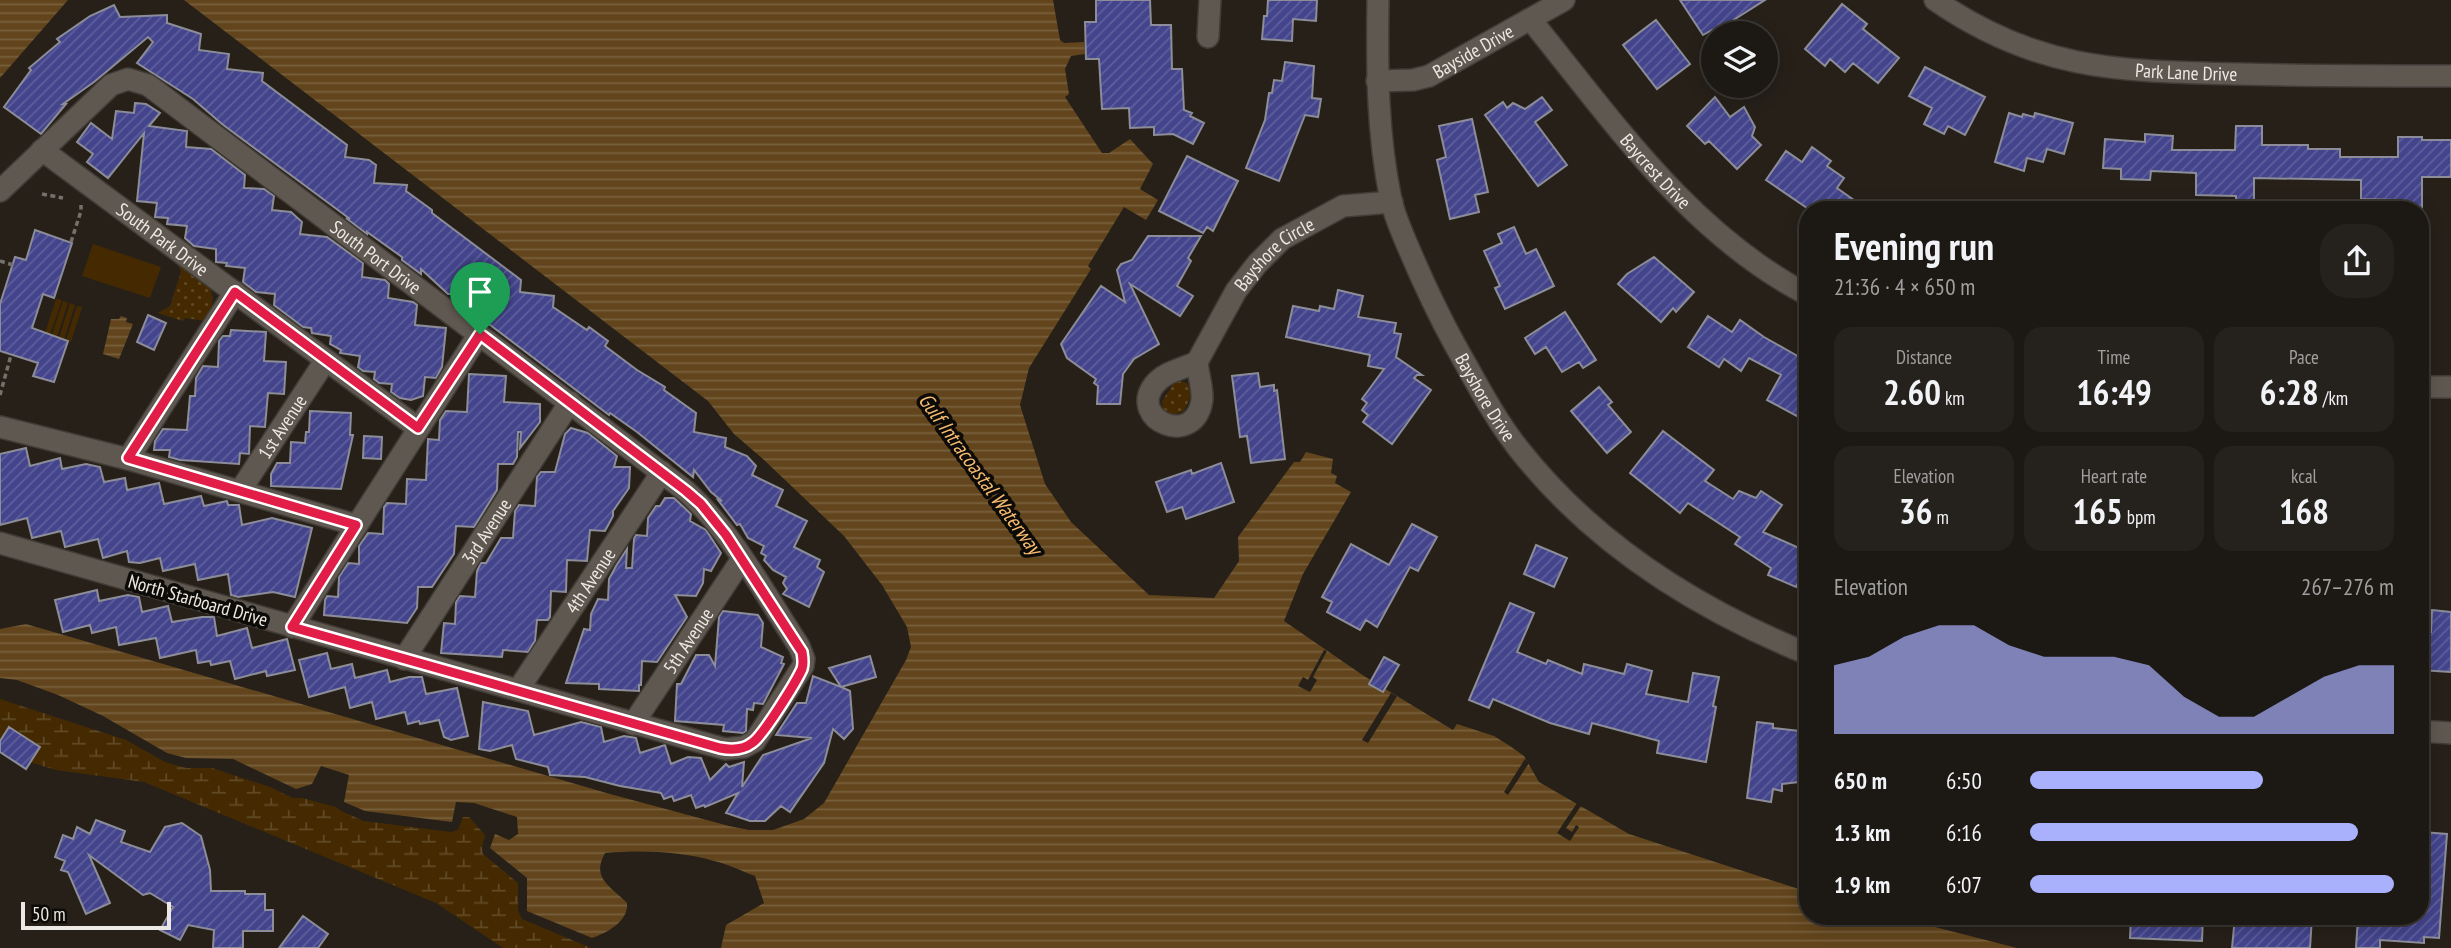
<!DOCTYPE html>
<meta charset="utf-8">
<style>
body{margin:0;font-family:"PT Sans Narrow",sans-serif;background:#25211c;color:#f1f3f6;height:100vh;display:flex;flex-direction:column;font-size:26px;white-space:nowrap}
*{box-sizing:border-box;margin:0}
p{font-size:23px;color:#a0a0a0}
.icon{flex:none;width:38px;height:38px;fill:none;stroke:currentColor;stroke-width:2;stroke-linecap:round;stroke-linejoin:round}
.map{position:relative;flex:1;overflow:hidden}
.side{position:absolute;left:1799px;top:201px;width:630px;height:724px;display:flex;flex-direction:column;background:#1c1813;border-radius:28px;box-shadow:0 4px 18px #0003,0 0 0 2px #3a3733}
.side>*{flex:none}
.tools{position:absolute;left:1701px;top:21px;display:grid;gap:14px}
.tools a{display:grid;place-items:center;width:77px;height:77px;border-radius:50%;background:#1c1813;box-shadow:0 4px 18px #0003,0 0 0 2px #3a3733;font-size:35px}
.scale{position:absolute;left:21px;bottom:18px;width:150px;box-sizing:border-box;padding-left:7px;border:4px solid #ece8e3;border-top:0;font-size:19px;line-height:24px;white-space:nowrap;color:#ece8e3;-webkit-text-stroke:5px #0d0b08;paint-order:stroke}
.pin{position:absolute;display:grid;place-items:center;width:60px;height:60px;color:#fff;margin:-72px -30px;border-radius:50% 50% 50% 0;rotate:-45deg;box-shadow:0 0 7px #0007}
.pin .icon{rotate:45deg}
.round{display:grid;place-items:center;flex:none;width:74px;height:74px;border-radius:28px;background:#25211c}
.summary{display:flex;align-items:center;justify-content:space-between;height:119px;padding:0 35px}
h1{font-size:38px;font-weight:700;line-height:52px}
.stats{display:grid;grid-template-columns:repeat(3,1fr);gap:10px;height:119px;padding:7px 35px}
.stats div{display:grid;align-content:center;border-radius:18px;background:#25211c;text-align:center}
.stats b{font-size:35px;font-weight:700}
.stats small{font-size:19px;font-weight:400}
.stats p{font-size:19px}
.chart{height:196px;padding:14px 35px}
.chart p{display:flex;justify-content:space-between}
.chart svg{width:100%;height:126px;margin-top:7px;fill:#a9b0fc;opacity:.7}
ul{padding:0 35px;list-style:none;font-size:23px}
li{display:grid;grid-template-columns:112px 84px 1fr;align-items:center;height:52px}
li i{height:18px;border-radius:9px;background:#a9b0fc}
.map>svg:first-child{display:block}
.grass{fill:url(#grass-dots)}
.wetland{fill:url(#wetland-marsh)}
.garden{fill:#452a01}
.water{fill:url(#water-rules)}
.pier{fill:#262019}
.building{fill:url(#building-hatch);stroke:#8c8d98;stroke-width:2}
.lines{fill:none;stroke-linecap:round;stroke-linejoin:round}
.minor-casing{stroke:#403b36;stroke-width:24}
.path{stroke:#75706a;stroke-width:3.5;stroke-dasharray:5 3.5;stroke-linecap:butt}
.minor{stroke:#5f5850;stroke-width:21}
.route-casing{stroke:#fff;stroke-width:14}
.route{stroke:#e11d48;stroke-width:9}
.labels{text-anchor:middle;stroke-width:7;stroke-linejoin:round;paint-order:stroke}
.street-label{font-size:19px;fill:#ece8e3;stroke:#0d0b08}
.water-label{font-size:21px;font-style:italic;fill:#f7bc6f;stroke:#0d0b08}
</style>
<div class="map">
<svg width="2451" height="948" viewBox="0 0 2451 948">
<defs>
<pattern id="grass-dots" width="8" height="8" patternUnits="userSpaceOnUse" patternTransform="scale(1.75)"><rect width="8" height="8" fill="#452a01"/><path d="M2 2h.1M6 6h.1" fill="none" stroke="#604926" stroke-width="1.8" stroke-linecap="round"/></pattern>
<pattern id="wetland-marsh" width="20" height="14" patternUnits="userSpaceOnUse" patternTransform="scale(1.75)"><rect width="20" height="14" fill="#452a01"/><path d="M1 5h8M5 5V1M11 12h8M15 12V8" fill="none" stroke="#604926"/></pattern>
<pattern id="water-rules" width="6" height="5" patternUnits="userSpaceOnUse" patternTransform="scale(1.75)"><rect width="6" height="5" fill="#62451c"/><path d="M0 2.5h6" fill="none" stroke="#79603d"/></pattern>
<pattern id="building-hatch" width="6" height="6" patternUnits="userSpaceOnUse" patternTransform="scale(1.75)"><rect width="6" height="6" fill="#43448c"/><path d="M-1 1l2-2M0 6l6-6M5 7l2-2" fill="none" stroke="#5e5f9c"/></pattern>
</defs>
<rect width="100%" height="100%" fill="#262019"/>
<path class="grass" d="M176,260L207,283C216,297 213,307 205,321L185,318L183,321L158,313L170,306L181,272Z
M1179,381L1187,383L1192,393L1184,411L1173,415L1163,409L1162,401L1174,383Z"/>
<path class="wetland" d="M0,699L126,740L165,762L186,768H212L270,787L293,798H302L336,807L341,811L364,821L451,832L458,830L463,817H469L485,835L482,847L483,854L518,883V911L522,919L591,948H503L436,903L144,782L56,770L0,753Z"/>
<path class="garden" d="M93,244L161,267L150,298L82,276Z
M56,299L62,300L50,335L45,333Z
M63,301L68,303L57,337L52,335Z
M70,303L75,305L64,340L59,338Z
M77,306L82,307L71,342L66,340Z"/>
<path class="water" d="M0,0H68L0,78Z
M184,0H1053L1060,40L1064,43L1084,42L1085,54L1071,56L1065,69L1069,94L1065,97L1102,153H1109L1130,139L1153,164L1140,189L1158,200L1146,220L1124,207L1088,266L1091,269L1029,368L1020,405L1045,484L1071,522L1149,595L1214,598L1239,561L1238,537L1294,462H1300L1306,452L1333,459L1331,473L1337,476L1335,483L1351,492L1303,574L1284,621L1364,676L1453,730L1457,724L1494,736L1510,746L1524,756L1539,782L1629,834L1808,892V917H1896L2017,948H721L726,925L764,903L755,876C741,871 728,864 714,861C680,851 640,850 605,853C591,878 610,886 627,903C629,921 607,933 592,938L527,911V878L490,848L495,834L509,840L518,834L517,817L474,803L456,802L452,822L365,811L344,802L349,775L321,766L312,784L296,789L233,759L186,758L167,753L103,716L58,695L17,680L0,678V629L26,624L610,794L729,826L749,830H773L804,819L824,803L906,660L911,647L907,627L882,585L844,536L763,459L734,434L708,401Z
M121,316L127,318L126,322L133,324L119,359L103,354L111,319H119Z"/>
<path class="pier" d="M1324,650L1327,651L1313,677L1317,680L1310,692L1298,686L1303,677L1308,680Z
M1391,693L1397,696L1368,743L1362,740Z
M1525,759L1529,763L1508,795L1504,792Z
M1577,803L1581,806L1566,828L1572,832L1576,825L1579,827L1570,841L1557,833Z"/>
<path class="building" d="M1096,0H1150L1151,25H1171L1172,69H1182L1184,110L1192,113L1190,116L1204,123L1193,144L1173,134L1154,135V127L1130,128L1129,108L1102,109L1099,59H1086L1085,22H1096Z
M1268,0H1317L1316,21L1293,19L1292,41L1262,39L1264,16H1267Z
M1680,0H1765L1713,33L1712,30L1703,35Z
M1842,4L1867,24L1863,29L1899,58L1878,83L1853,63L1845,72L1830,59L1825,66L1805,49Z
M114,5L120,17L167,15V23L201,34L199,50L229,54L227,69L263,73L262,81L347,145L345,157L369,160L376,165L374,183L407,185L406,191L432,210V213L521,280L520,292L554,296L553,307L587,330L589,327L608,341L605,346L637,370L665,387L664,390L696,413L694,432L726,438L725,447L747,456L756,466L752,475L783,490L776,506L807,521L794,547L820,560L817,567L824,572L809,607L783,594L787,589L783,583L786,577L773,570L764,560L766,556L761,553L764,546L748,538L740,524L737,525L718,500L722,501L711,492L694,470L693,477L637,432L610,413L609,415L461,303L462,294H448L421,269V274L402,260V257L367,232V234L346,218L350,219L222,124L193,99L137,63L153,42L148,37L94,82L63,104H66L41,134L4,107L31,70L29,68L60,42L57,39L90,16Z
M1656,20L1690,64L1657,89L1623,45Z
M1285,62L1314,66L1312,98L1321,99L1318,117L1305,115L1279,181L1246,168L1265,120L1269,93H1272L1274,80L1282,81Z
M1925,67L1985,97L1965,135L1948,126L1944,134L1924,124L1932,108L1909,96Z
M1542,97L1552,110L1535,122L1567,165L1538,186L1485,115L1503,102L1507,108L1513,103L1525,109Z
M1715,97L1730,117L1744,107L1755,127L1752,136L1761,145L1737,169L1709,141L1705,144L1687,126Z
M135,103L146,104L160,113L149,126L187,131L186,147L211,149L245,175L244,188L264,189L274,196L272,210L291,212L302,222L300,234L327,237L363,263L362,277L385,280L389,284L388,298L413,302L417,305L415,325L446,328L442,367L436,378L425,377L423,396L411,400L400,398L391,392L392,384L379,383L374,379L375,372L363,371L358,367L360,356L340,353L341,350L330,344L331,336L312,333L311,328L303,327L274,305L275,294L256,292L243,282L245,268L226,266L227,263L216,262V249L194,246L185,238L187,226L167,224L168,218L155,217L157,203L137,201L144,133L108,178L87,162L93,154L77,142L91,123L112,139L116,111L134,113Z
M2009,113L2022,117L2023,114L2034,117L2035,113L2073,123L2064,154L2047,149L2043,162L2027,158L2024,171L1995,162Z
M1472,119L1488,192L1475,195L1479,212L1450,219L1437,160L1446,157L1439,126Z
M2236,126H2262V145H2308V149H2340V157H2398V137H2422V140H2451V177H2422V210H2397V200L2361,199V180L2254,178V210H2236V196L2196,195V173L2151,171L2150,180L2121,179V169L2103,168L2105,139L2145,142V134L2173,136L2172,150H2235Z
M1812,147L1831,161L1827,166L1844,178L1837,188L1868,210H1810L1766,180L1786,151L1802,162Z
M1187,156L1238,181L1213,231L1207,227L1203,233L1159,211Z
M1514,227L1526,254L1536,249L1554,286L1505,309L1495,288L1500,286L1484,251L1502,243L1498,234Z
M35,230L72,243L54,298L43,294L32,328L68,341L54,382L33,376L38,363L0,351V304L15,257L26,260Z
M1148,236H1201L1188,258L1191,261L1177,286L1193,296L1180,316L1130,284L1159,344L1134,359L1123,374L1120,404H1097L1098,386L1094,383L1096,379L1067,358L1061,344L1101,286L1125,302L1117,270L1121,264L1132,260Z
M1654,257L1694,292L1676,312L1673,308L1661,322L1618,284L1627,274Z
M1338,290L1363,296L1358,317L1396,323L1394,333L1401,334L1396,357L1422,375H1417L1414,378L1431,390L1392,444L1363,422L1368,415L1362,410L1367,403L1362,399L1384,369L1368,366L1370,355L1286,337L1293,306L1319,311L1320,306L1334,309Z
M1565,312L1596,360L1583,368L1579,362L1562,372L1546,347L1535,354L1525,338Z
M148,315L166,323L154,350L137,342Z
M1708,316L1732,332L1740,320L1764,337L1808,362V422L1767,400L1781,375L1749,358L1741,371L1724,359L1719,367L1688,347Z
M231,330L266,332L264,361L286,362L284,394L268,393L265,427L250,426L249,454L240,453L239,464L180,460L169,457L170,450H154L155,441L163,429L187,430L190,396H195L196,378L203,366L218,367L219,341L223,336H230Z
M1258,373L1260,387L1274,385V391L1277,390L1285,459L1251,463L1247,436L1240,437L1232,376Z
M469,374L506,376L504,402L540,404V422L520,448L521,432H518L517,457L513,464H498L497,490L474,527L456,526L454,554L432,587H418L417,608L407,623L324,615L325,600L327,596L338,597L339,577L348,563L359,564V546L368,533L383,534L384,507L387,503L406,504L407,479L426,480L428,439L439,440L440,420L446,411L467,412Z
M1599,387L1612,402L1608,405L1631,432L1607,453L1571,411Z
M310,411L351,413L350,435H353L341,489L271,486V474L277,463H290L291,442L305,443L306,432H309Z
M571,428L588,433L617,456L614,467H630L629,488L613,511V516L605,531L590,530L587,561L567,560L566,592L551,591L550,617L548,620H537L535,641L528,652L503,650L502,657L441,653L444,623L455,624L456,602L460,596L475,597L477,571L481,563H486L501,538H513L515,511L519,505L535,506L537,477L541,472H555L565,434Z
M1663,431L1714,470L1705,481L1733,499L1739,491L1756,498L1761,491L1782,505L1763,532L1808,552V582L1800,579L1796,587L1768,575L1771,568L1735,544L1740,537L1688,503L1680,513L1630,473Z
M364,436L382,437L381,459L363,458Z
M26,448L30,466L60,458L62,469L86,464L100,467L104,482L125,478L127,490L159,483L164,504L201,496L204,506L227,501L228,505H239L242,525L272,518L312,528L295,597L273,592L238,597L231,595L228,574L198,580L195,564L163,571L160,558L140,563L129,562L127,551L103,558L98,539L65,547L61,531L32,538L27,518L0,525V454Z
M1221,463L1234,502L1186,519L1182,507L1167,512L1156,482L1191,470L1192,474Z
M665,498H674L691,514L690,521L706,530L721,553L711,571L704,569L703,583L696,596L675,595L687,617L657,662L642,661L641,685H639V691L599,689V684L566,683L584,629L590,630L591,614L598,599L608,600L609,579L616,566L627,549L626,568H632L634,539L636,535L647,536L648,518L656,506H660Z
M1412,524L1437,537L1418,571L1410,567L1377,627L1366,620L1360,630L1327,612L1332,602L1322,597L1351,544L1389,565Z
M1536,545L1567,558L1554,587L1524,574Z
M97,590L99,601L128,595L139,597L142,612L168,606L172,622L202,617H214L217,636L247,628L252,648L287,639L295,670L267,676L266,671L235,679L230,661L211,665L210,661L198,663L196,650L160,658L156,638L119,645L116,627L92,633L90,625L63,632L55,600Z
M1510,603L1534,613L1517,652L1546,664L1548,660L1582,674L1584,664L1624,674L1627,664L1652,671L1646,694L1688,702L1693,673L1719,677L1713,706L1716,707L1706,762L1657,753L1659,741L1592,723L1589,734L1550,723L1493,699L1489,708L1469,700Z
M2432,610L2451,612V672L2420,670V631L2431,632Z
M723,611L758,615L763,623L761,647L783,657L781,663L784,664L763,704L754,703L753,710L747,709L746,731L743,733L723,731L724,725L675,721L677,684H681L696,655H709L715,666L719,617Z
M327,653L331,669L352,664L355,678L387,670L390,682L409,677H422L426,694L457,688L468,736L451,740L444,737L439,720L420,724L419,721L408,724L405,712L376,719L372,702L350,708L345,687L309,697L299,660Z
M870,656L876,677L841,687L850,691L853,729L844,739L833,729L824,763L790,812L781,806L765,821H750L726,813L738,793L705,807L704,805L696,808L691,795L674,801L672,796L664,799L661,793L620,786L585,777L550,775L548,767L516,759L512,745L490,751L479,749L483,702L528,711L534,735L581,722L601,727L604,742L624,736L636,738L640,753L665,745L671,764L688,757L701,758L710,780L726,764L729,767L744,762L742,787L763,755L812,738L776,735L797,703H806L813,676L841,687L829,668Z
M1384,657L1399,665L1383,692L1369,684Z
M1757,722L1773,724V728L1808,732L1805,766L1799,782L1782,784V791L1773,789L1771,802L1747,798Z
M9,727L40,747L26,769L0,752V741Z
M96,820L125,831L121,842L150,852L165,827L182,823L201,836L210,870L211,891H245V894H265V910H273V931H243V948H213L214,930L188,925L180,940L160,930L173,907L150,893L143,895L89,855L110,903L86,914L68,872L61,870L65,861L55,857L63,835L73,839L77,827L90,834Z
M2422,832L2447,834L2439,938L2424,937V943L2380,940V948H2356L2358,917H2420Z
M303,916L328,934L318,948H279Z
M2131,917H2203L2202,941L2130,938Z
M2235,917H2312L2310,948H2232Z"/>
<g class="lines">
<defs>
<g id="minor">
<path id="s1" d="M1378,0C1377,67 1377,134 1391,200C1395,217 1402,233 1409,249C1423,282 1438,314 1455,345C1475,380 1493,416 1518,448C1593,544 1697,609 1808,654"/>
<path id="s2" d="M1935,0C2037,71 2120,71 2239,74C2309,76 2380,76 2451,76"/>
<path id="s3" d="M1531,20C1613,121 1689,233 1808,295"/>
<path d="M1208,37L1210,0"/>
<path id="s4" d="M1377,81L1413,80L1429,76L1564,0"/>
<path id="s5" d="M42,150L418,428"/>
<path id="s6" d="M0,191L111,85L128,79L148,85L686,491C733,533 764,593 799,646L804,659L803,666L755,741L744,747L725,749L0,543"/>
<path id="s7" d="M1197,362L1236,291L1257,264L1282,239L1343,206L1392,202"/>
<path d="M1197,362C1198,374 1203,388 1202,400C1195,449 1128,420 1154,385C1165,371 1183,369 1197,362Z"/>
<path d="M2420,387H2451"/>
<path d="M0,427L128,459L356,525"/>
<path d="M128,459L235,292"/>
<path id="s8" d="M240,491L325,361"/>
<path d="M292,627L479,334"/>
<path id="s9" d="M404,659L570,402"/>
<path id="s10" d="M518,690L662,472"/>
<path id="s11" d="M633,724L742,559"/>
<path d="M2420,731L2451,733"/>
</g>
</defs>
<use href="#minor" class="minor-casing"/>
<path class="path" d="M42,194L63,198
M71,242L81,211V205
M0,261L13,265
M0,395L11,355"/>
<use href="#minor" class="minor"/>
</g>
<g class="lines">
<defs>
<path id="route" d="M235,292L418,428L480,334L686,491L701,504L726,535L802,652C803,658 804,663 802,669C796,682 763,736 752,743C743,750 731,750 720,748L292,627L356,525L128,458Z"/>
</defs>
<use href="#route" class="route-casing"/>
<use href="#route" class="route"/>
</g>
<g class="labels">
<g class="street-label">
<text dy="7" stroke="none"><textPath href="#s4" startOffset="103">Bayside Drive</textPath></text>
<text dy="7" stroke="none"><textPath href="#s2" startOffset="266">Park Lane Drive</textPath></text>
<text dy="7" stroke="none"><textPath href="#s3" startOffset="196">Baycrest Drive</textPath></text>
<text dy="7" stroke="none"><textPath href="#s5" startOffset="150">South Park Drive</textPath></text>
<text dy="7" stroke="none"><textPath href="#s6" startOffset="478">South Port Drive</textPath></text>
<text dy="7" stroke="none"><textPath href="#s7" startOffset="135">Bayshore Circle</textPath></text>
<text dy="7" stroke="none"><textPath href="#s1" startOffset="420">Bayshore Drive</textPath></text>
<text dy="7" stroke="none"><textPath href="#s8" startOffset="77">1st Avenue</textPath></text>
<text dy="7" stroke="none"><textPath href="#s9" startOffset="152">3rd Avenue</textPath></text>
<text dy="7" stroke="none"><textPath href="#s10" startOffset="131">4th Avenue</textPath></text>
<text transform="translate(198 600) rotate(16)" y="7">North Starboard Drive</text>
<text dy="7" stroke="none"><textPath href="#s11" startOffset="100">5th Avenue</textPath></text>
</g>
<g class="water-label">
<text transform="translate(980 474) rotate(54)" y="7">Gulf Intracoastal Waterway</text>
</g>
</g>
</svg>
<div class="tools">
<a><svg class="icon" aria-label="layers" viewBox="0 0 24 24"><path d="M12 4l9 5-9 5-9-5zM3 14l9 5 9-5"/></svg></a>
</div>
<div class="scale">50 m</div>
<div class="pin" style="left:480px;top:334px;background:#1e9e55"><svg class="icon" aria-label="arrive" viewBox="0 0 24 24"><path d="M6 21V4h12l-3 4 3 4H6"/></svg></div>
<section class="side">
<div class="summary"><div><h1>Evening run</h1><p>21:36 · 4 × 650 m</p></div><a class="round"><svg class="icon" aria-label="share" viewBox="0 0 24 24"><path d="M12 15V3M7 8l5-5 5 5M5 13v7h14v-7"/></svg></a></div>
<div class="stats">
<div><p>Distance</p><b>2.60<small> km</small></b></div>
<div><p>Time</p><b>16:49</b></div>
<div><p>Pace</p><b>6:28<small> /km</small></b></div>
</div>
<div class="stats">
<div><p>Elevation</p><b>36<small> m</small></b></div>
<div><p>Heart rate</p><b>165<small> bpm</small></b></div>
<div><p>kcal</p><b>168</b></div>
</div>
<div class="chart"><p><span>Elevation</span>267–276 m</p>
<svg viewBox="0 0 160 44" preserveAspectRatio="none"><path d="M0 44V20L10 17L20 10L30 6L40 6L50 13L60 17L70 17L80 17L90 20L100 31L110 38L120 38L130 31L140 24L150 20L160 20V44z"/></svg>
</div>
<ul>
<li><b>650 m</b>6:50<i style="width:64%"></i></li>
<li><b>1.3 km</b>6:16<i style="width:90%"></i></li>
<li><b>1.9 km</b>6:07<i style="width:100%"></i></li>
</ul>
</section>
</div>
